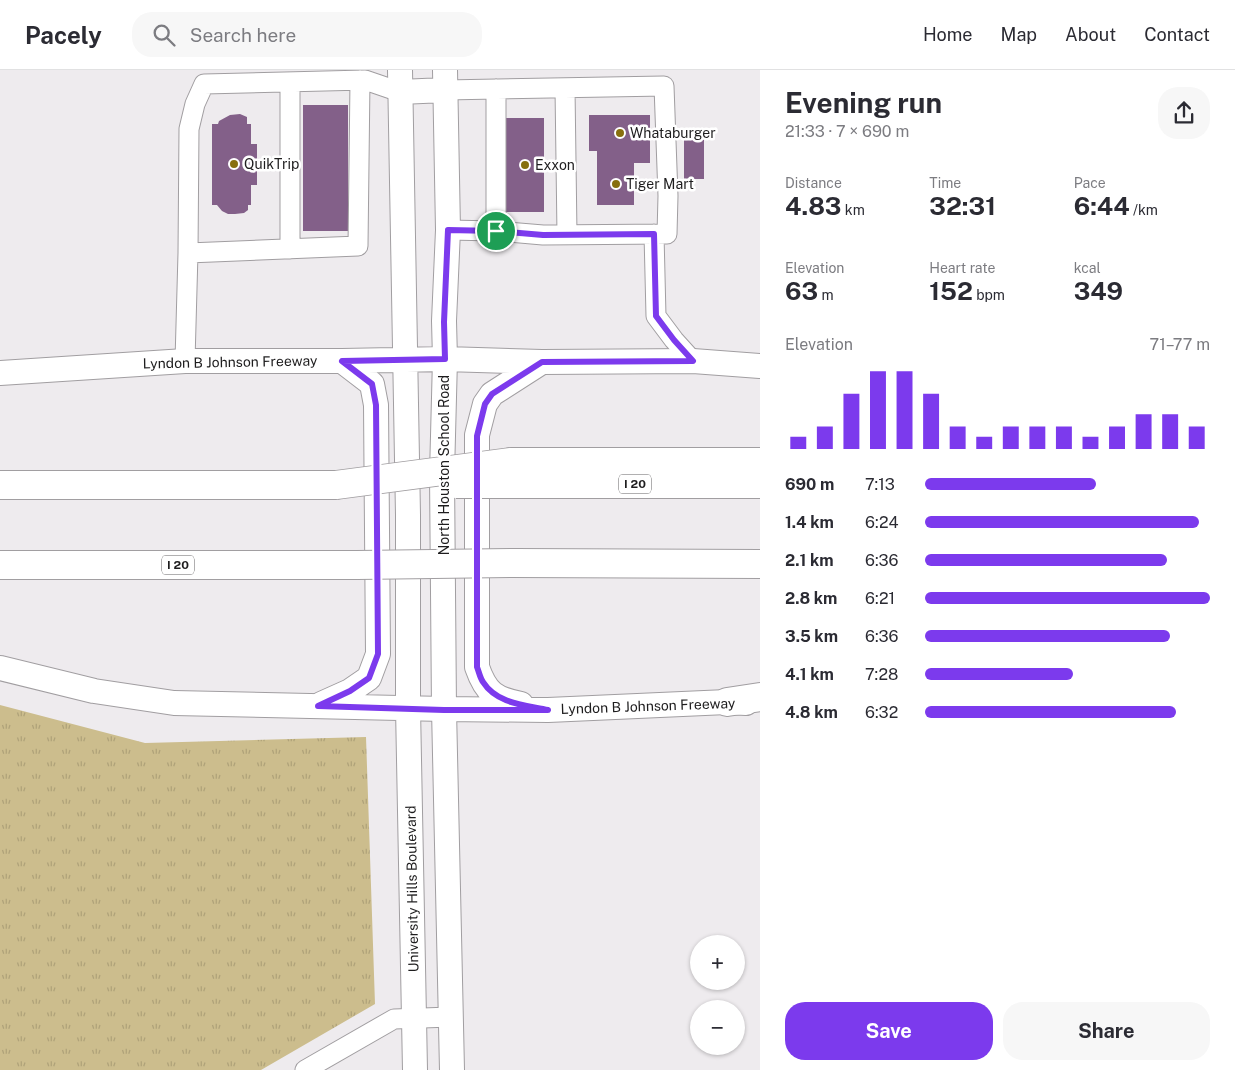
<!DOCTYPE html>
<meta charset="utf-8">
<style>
body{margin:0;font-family:"Public Sans",sans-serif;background:#f7f7f7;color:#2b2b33;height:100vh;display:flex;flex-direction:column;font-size:19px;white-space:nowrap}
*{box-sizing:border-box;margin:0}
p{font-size:16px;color:#7c7c81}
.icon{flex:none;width:28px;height:28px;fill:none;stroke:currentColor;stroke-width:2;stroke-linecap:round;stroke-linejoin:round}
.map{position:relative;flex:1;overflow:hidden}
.drawer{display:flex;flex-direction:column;background:#fff;width:475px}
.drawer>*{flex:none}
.fabs{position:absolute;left:690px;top:865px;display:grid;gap:10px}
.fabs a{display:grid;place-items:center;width:55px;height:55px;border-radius:50%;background:#fff;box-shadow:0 1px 4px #0004;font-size:25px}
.pin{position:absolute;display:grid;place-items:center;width:42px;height:42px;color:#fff;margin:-21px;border:2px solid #fff;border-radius:50%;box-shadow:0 1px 5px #0007}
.round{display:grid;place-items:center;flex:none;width:52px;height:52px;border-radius:20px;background:#f7f7f7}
.head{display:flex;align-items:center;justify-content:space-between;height:85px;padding:0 25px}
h1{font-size:28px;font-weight:700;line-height:38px}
.figures{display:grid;grid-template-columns:repeat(3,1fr);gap:8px;height:85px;padding:5px 25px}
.figures div{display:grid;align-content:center}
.figures b{font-size:25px;font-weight:700}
.figures small{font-size:14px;font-weight:400}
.figures p{font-size:14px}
.chart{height:140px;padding:10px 25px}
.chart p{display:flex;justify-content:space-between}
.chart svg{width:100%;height:90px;margin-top:5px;stroke:#7c3aed;stroke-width:6}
.action{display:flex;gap:10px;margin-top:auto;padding:10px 25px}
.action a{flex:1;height:58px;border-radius:20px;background:#7c3aed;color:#fff;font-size:20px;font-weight:700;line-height:58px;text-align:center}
.action a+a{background:#f7f7f7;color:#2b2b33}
ul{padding:0 25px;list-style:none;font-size:16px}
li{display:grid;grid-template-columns:80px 60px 1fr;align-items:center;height:38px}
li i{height:12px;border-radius:6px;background:#7c3aed}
header{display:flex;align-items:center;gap:30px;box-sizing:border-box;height:70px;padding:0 25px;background:#fff;border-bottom:1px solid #e1e1e2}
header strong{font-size:24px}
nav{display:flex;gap:28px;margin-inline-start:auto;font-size:18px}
.search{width:350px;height:45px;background:#f7f7f7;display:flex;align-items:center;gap:12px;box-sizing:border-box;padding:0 18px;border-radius:20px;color:#7c7c81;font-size:19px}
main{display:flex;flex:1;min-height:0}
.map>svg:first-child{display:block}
.grass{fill:url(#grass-tufts)}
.building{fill:#836089}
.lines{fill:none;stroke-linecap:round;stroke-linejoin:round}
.minor-casing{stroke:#a19ea1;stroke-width:21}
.major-casing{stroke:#a19ea1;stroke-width:26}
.highway-casing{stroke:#a19ea1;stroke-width:30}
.minor{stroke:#fff;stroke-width:19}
.major{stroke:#fff;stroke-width:24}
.highway{stroke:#fff;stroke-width:28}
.highway-bridge-casing{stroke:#a19ea1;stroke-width:30;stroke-linecap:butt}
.highway-bridge{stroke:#fff;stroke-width:28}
.route-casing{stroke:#fff;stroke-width:10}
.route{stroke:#7c3aed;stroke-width:6}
.poi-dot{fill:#876f0e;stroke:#fff;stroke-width:2}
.labels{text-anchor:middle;stroke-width:5;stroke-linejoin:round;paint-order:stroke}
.shield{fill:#fff;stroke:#626162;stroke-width:1}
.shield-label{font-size:12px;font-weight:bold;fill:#1e1d1e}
.poi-label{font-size:14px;fill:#1e1d1e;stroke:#fff;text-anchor:start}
.street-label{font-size:14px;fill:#1e1d1e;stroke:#fff}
</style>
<header>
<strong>Pacely</strong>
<div class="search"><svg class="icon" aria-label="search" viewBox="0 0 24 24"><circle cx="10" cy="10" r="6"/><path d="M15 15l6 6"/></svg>Search here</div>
<nav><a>Home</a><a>Map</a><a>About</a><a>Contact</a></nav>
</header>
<main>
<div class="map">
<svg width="760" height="1000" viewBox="0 0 760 1000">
<defs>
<pattern id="grass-tufts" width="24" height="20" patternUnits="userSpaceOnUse" patternTransform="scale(1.25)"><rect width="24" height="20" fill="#ccbd8d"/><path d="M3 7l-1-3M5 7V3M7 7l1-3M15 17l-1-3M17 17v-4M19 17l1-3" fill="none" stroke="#afa279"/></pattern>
</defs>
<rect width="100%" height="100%" fill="#eeebee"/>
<path class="grass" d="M0,635L145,673L366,667L375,934L261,1000H0Z"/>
<path class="building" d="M303,35H348V161H303Z
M240,44L247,47V54H251V74H257V115H251V135H248V140L244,143L235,144H228L222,141L217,135H212V54H218L219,51L230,45Z
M589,45H650V93H634V135H597V81H589Z
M506,48H544V142H506Z
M684,64H704V109H684Z"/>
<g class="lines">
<defs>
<path id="minor" d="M565,18L567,165
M496,19V161
M445,20L664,16L668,126L667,164L543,165L496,161L448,160
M654,164L656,246L674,270L693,291
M290,179V12
M188,183L358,176L360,10
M185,291L188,183L189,59L195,34L204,14L365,10L400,22
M305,1000L394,949L451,947"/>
<path id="major" d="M400,0L408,445V638L415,1000
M445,0L448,160L444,251L445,289L442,404L444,639L452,1000
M400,22L445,20
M0,303L185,291H342L445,289L542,292L693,291L760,296
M0,598L94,621L174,633L444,639L548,640L727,632L746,633
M321,634L350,621L369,608L378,584L376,335L372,314L342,291
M521,634C495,629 486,623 477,597V365L485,334L492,324L542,292"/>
<path id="highway" d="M511,392H760
M510,414H760
M0,415H336
M514,493L760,494
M0,495H357
M727,632L760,627"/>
</defs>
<use href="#minor" class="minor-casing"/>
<use href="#major" class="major-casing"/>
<use href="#highway" class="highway-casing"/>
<use href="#minor" class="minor"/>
<use href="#major" class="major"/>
<use href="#highway" class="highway"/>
<defs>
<path id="highway-bridge" d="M456,414H510
M336,415L511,392
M357,495L514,493"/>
</defs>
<use href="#highway-bridge" class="highway-bridge-casing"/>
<use href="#highway-bridge" class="highway-bridge"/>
</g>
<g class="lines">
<defs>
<path id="route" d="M448,160L496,161L543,165L654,164L656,246L674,270L693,291L542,292L492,324L485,334L477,366V597C479,602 480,608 483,612C497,634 525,635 548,640H444L318,636L350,621L369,608L378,584L376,335L372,314L342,291L445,289L444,252Z"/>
</defs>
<use href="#route" class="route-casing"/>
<use href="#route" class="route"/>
</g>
<g class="poi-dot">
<circle cx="620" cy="63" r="5"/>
<circle cx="234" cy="94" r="5"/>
<circle cx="525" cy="95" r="5"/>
<circle cx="616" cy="114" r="5"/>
</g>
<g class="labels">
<g class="shield">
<rect x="619" y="404.5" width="32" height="19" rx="4"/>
<rect x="162" y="485.5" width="32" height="19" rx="4"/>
</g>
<g class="shield-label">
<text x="635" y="418">I 20</text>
<text x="178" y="499">I 20</text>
</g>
<g class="poi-label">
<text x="630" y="68">Whataburger</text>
<text x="244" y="99">QuikTrip</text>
<text x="535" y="100">Exxon</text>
<text x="626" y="119">Tiger Mart</text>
</g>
<g class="street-label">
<text transform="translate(230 292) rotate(-1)" y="5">Lyndon B Johnson Freeway</text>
<text transform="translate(444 395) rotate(-90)" y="5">North Houston School Road</text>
<text transform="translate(648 636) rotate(-2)" y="5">Lyndon B Johnson Freeway</text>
<text transform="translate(412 819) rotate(-91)" y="5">University Hills Boulevard</text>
</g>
</g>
</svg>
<div class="fabs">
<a>+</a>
<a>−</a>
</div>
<div class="pin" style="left:496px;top:161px;background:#1e9e55"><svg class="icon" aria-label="arrive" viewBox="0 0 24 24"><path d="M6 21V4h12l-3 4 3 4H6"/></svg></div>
</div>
<section class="drawer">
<div class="head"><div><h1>Evening run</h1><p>21:33 · 7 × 690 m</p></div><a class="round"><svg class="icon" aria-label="share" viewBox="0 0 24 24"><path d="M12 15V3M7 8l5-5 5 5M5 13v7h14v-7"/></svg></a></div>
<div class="figures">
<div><p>Distance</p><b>4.83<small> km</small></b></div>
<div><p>Time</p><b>32:31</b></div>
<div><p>Pace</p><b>6:44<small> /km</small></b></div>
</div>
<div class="figures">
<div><p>Elevation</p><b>63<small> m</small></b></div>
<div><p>Heart rate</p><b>152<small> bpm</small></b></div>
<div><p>kcal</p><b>349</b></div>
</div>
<div class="chart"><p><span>Elevation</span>71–77 m</p>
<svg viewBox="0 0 160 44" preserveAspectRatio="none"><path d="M5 44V38M15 44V33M25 44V17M35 44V6M45 44V6M55 44V17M65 44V33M75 44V38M85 44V33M95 44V33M105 44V33M115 44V38M125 44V33M135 44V27M145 44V27M155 44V33"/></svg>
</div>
<ul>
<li><b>690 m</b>7:13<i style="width:60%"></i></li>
<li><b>1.4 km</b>6:24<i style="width:96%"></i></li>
<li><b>2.1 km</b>6:36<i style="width:85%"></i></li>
<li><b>2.8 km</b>6:21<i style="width:100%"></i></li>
<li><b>3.5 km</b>6:36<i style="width:86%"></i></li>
<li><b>4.1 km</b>7:28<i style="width:52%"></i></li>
<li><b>4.8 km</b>6:32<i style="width:88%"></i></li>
</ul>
<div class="action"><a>Save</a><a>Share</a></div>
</section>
</main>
